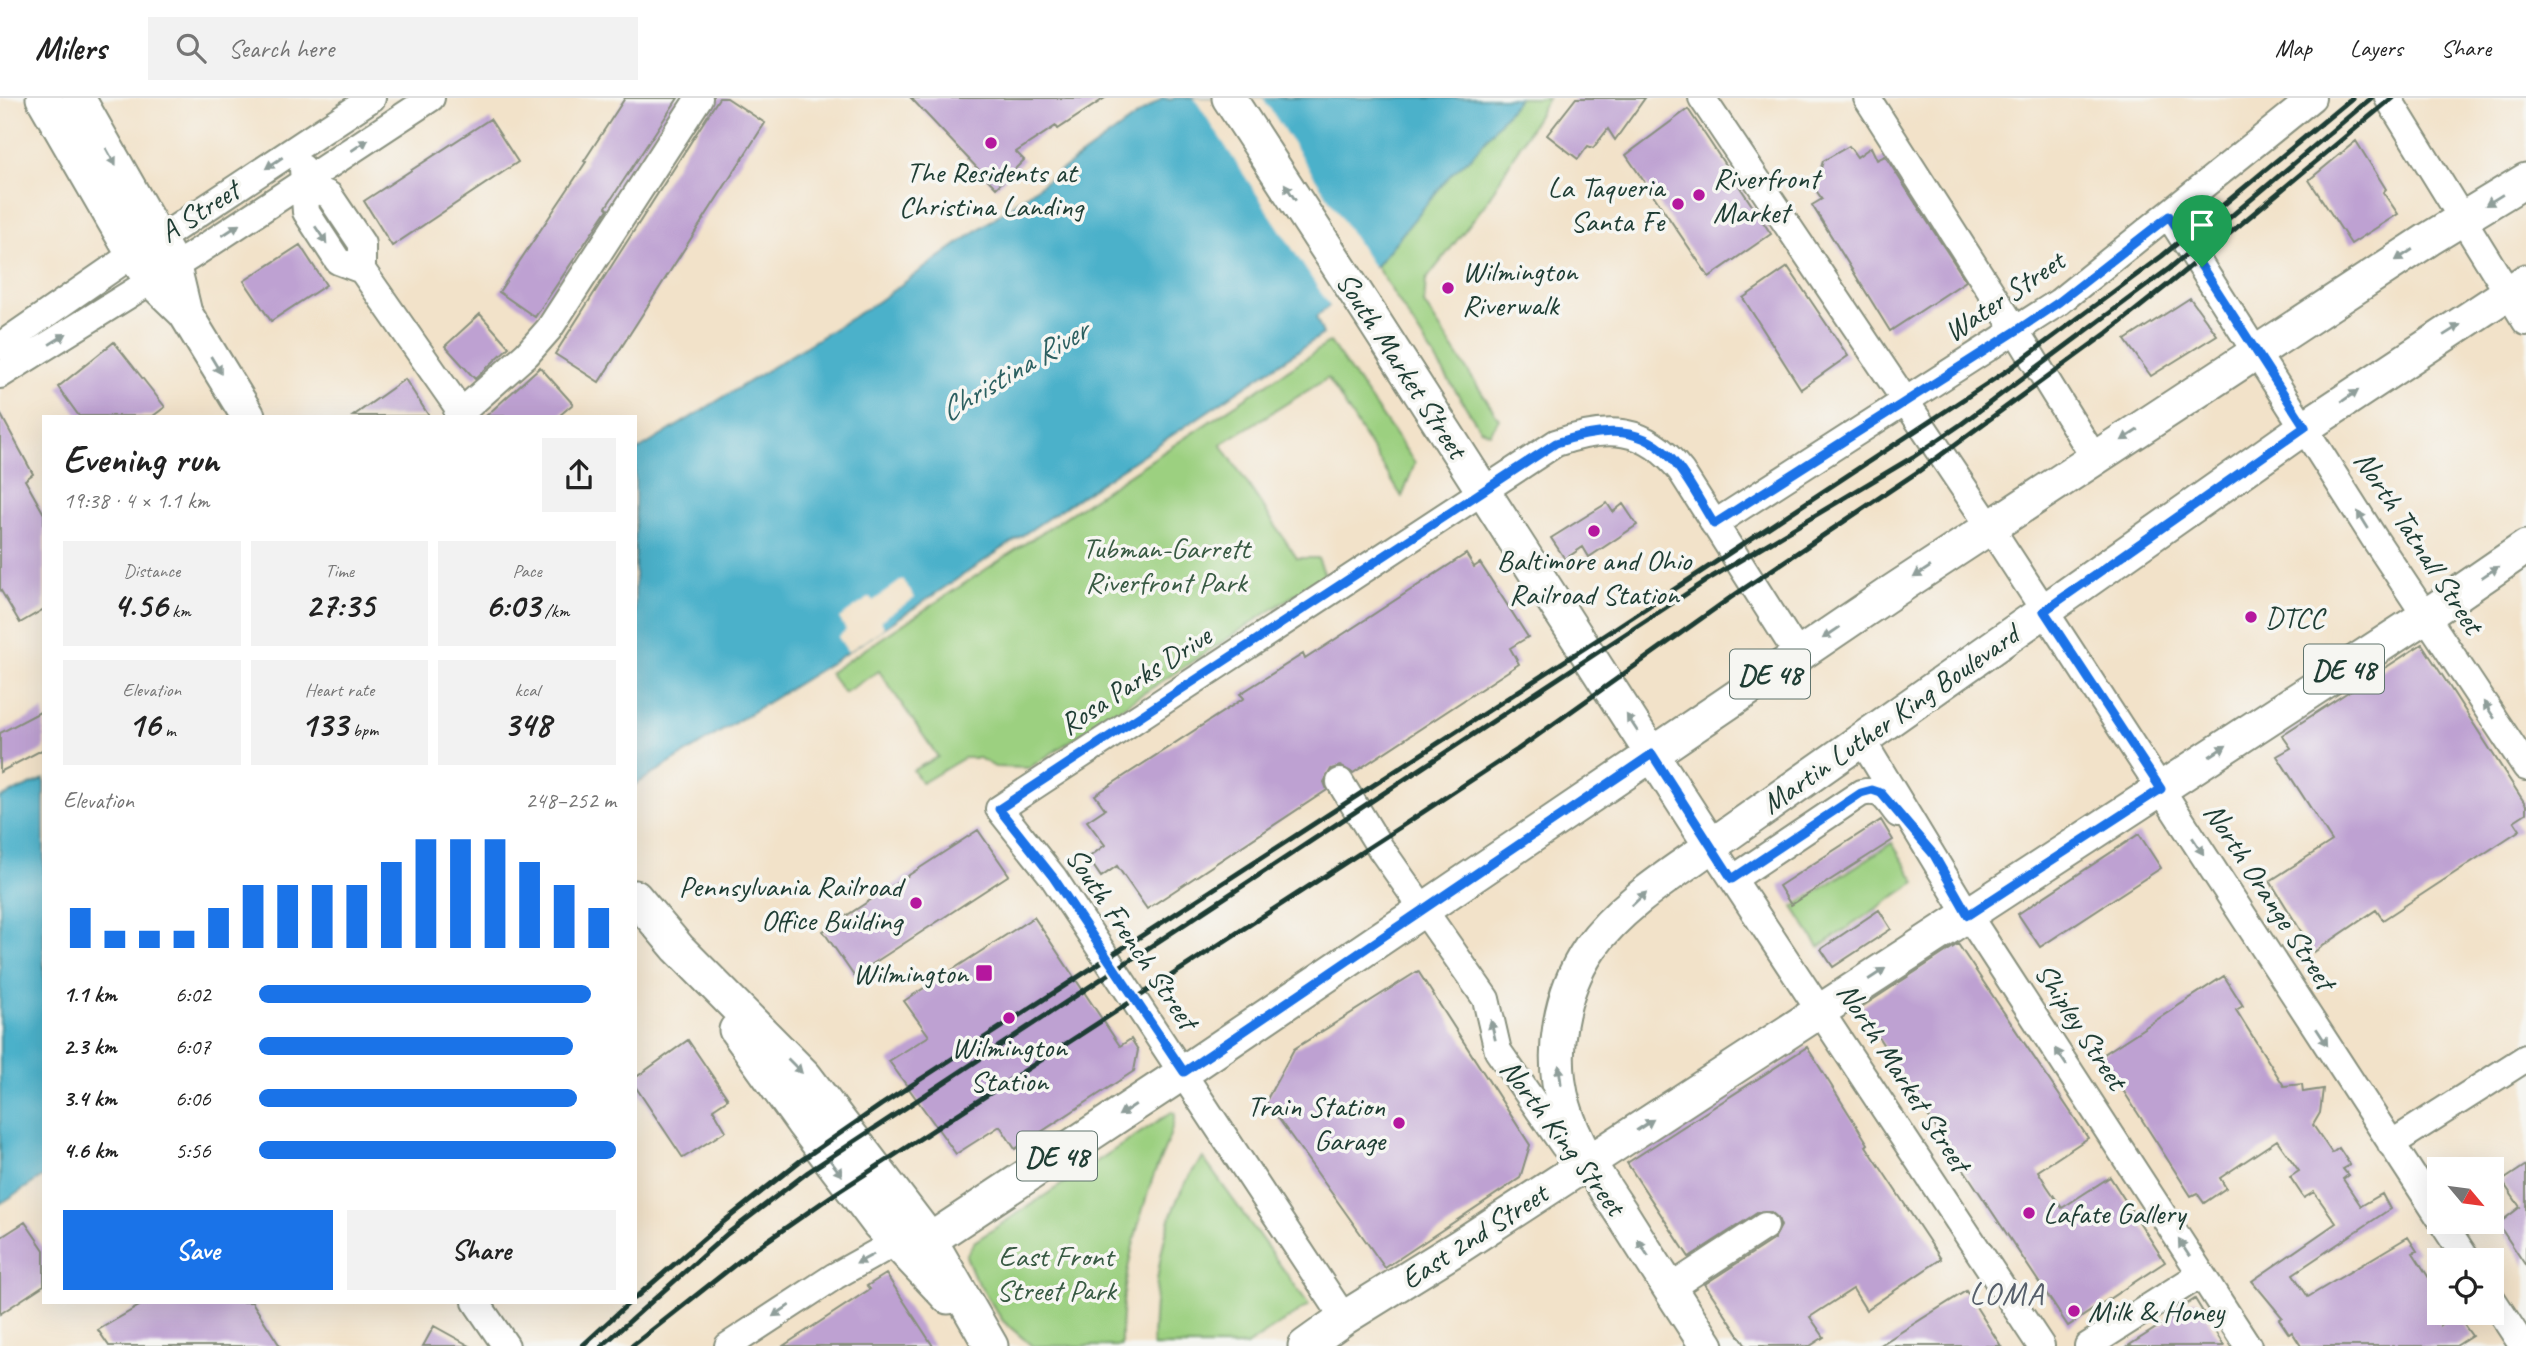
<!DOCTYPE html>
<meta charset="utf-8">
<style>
body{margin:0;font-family:Caveat,sans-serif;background:#f2f2f2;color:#222;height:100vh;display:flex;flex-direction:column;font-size:26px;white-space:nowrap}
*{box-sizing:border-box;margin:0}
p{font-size:23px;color:#767676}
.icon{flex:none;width:38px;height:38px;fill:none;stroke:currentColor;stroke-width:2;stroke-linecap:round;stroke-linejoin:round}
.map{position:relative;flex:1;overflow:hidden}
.side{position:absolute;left:42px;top:317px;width:595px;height:889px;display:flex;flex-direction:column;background:#fff;border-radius:0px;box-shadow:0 7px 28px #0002}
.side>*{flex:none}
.needle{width:46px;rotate:119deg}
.fabs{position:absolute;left:2427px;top:1059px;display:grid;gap:14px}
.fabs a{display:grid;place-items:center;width:77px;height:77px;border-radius:0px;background:#fff;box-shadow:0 7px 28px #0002;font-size:35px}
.pin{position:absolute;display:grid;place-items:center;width:60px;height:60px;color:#fff;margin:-72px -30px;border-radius:50% 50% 50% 0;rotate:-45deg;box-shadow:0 0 7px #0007}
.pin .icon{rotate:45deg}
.round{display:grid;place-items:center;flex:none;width:74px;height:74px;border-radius:0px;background:#f2f2f2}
.summary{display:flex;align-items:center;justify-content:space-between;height:119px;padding:0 21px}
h1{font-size:38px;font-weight:600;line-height:52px}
.figures{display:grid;grid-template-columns:repeat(3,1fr);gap:10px;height:119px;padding:7px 21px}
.figures div{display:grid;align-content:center;border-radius:0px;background:#f2f2f2;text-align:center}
.figures b{font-size:35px;font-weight:600}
.figures small{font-size:19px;font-weight:400}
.figures p{font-size:19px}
.chart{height:196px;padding:14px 21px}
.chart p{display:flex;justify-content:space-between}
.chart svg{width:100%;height:126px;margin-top:7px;stroke:#1a73e8;stroke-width:6}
.button{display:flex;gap:14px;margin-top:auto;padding:14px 21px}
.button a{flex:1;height:80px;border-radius:0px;background:#1a73e8;color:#fff;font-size:28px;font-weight:600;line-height:80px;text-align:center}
.button a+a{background:#f2f2f2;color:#222}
ul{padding:0 21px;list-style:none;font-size:23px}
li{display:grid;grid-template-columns:112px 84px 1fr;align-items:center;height:52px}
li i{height:18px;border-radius:9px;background:#1a73e8}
header{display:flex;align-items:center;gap:42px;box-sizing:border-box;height:98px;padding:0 35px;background:#fff;border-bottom:2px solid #e0e0e0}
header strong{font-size:33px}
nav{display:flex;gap:38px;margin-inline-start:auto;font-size:24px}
.search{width:490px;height:63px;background:#f2f2f2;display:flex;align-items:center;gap:18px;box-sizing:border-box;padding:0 24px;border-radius:0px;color:#767676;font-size:26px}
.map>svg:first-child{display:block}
.green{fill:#9cd080;stroke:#5e865a;stroke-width:2}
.water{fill:#4bb1ca;stroke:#35777f;stroke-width:2}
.pier{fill:#f2e2c9}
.building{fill:#bea1d2}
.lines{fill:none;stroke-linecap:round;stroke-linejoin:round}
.minor-casing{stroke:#88907e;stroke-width:30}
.major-casing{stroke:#88907e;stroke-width:37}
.minor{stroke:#fff;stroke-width:26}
.major{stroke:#fff;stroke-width:33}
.rail{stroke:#1f3d34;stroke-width:5}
.oneway{fill:#8f9e9a}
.route-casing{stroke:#fff;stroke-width:14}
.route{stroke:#1a73e8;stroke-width:9}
.poi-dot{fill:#b5179e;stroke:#f6f6f2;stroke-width:2.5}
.labels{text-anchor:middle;stroke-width:7;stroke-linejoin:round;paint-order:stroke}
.shield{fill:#f6f6f2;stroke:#60746d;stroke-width:2}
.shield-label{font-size:28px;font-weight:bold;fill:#1f3d34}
.poi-label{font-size:30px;fill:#1f3d34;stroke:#f6f6f2;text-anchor:start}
.street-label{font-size:30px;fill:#1f3d34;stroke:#f6f6f2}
.park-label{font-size:30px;fill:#385a43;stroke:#f6f6f2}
.water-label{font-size:32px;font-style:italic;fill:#2c6061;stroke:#f6f6f2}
.neighbourhood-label{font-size:32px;letter-spacing:2px;fill:#57606b;stroke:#f6f6f2}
</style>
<header>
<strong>Milers</strong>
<div class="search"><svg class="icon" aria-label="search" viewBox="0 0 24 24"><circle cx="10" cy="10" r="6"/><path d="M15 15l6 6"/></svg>Search here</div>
<nav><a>Map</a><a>Layers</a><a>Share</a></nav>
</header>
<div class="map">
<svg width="2526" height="1248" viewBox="0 0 2526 1248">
<rect width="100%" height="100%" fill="#f6f6f2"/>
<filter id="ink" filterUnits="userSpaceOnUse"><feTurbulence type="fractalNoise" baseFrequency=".0143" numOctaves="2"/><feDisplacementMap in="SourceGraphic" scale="14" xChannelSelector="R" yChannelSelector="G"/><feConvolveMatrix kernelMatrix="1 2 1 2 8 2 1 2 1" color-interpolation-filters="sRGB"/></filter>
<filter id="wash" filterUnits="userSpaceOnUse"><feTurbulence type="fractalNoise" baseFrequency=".00686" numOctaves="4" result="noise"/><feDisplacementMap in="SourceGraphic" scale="28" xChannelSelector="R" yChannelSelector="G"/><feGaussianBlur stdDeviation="1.57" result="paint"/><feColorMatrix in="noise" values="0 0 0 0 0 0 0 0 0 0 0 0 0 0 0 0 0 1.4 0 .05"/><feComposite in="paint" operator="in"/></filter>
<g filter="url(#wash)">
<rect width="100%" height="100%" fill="#f2e2c9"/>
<path class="green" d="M1519,0H1548L1486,105L1426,182L1424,206L1499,321L1490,335L1480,331L1376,168L1451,76L1473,57Z
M1330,244L1415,365L1402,399L1328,280L1221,346L1297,460H1318L1325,477L1029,670L995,669L979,660H964L922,685L913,672L938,659L879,573L844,595L829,575Z
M1892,745L1916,784L1819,849L1793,809Z
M1172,1014L1175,1016C1172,1040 1160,1059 1152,1082C1134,1137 1120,1190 1121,1248H1032L1003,1223L975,1180L966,1158L974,1144Z
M1203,1060L1309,1207L1246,1248H1153C1154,1188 1161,1107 1203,1060Z"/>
<path class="water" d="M1162,0L1171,2L1175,0H1519L1473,57L1451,76L1376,168L1316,219L1323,236L842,558L635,687V354L877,204Z
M44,681V1078L0,1106V700Z"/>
<path class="pier" d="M1194,0H1263L1376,173L1331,210Z
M903,481L915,500L881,522L884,530L848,554L838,539L846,532L839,520L870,499L873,503Z"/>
<g id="blocks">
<path class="building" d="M625,0H678L606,109L608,111L535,219L499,194L586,64L584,63Z
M719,0H727L765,25L599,284L555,256Z
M911,0H1105L1058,31L1056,28L1016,54L1024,62L996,90Z
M1576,0H1645L1615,42L1608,31L1593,50L1588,48L1578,61L1547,37Z
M1688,11L1771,136L1709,179L1626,57Z
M490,21L518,64L392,148L364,103Z
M2356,43L2386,91L2383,94L2398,116L2351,146L2309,82Z
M1849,48L1857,59L1871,49L1877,62L1885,58L1966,183L1890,233L1812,107L1822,101L1815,91L1823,63Z
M300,147L326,187L271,223L244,183Z
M1788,169L1848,258L1801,291L1743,200Z
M2190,200L2217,237L2151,278L2125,242Z
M480,216L509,249L475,281L445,248Z
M114,244L165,309L153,318H79L58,289Z
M540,269L573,306L559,318H486Z
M405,281L429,318H353Z
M0,315L33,376L25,382L44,416V511L20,525L0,491Z
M1607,405L1613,414L1623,406L1637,427L1589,459L1583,449L1565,461L1551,440Z
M1466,456L1474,469L1480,465L1528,539L1510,550L1519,566L1353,675L1340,668L1331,671L1324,684L1327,692L1147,811L1117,768L1101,779L1088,760L1105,747L1087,723L1105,711L1095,697L1244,600L1240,596L1303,556L1305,561Z
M2422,546L2526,707V715L2514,723L2520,732L2383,822L2376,812L2314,854L2270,783L2332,743L2277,658L2291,650L2282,637Z
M44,612V651L0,674V635Z
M1881,722L1893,742L1791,807L1779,788Z
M978,732L1009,777L854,878L823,833Z
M2139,736L2161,770L2040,849L2018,816Z
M1879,812L1891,831L1833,869L1821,851Z
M1034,819L1120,948L1131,941L1138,952L1134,973L1015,1051L1000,1028L956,1056L889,963L929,938L904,903Z
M1958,846L2088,1040L2038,1073L2047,1088L2062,1110L2110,1079L2165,1164L2068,1228L1927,1016L1860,910Z
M1418,873L1530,1047L1520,1080L1385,1170L1266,1003L1294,951Z
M2224,878L2243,908L2236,912L2284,988L2302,986L2303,994L2323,991L2320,1015L2313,1027L2332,1055L2339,1050L2350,1067L2343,1071L2348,1077L2343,1081L2361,1108L2382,1096L2390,1111L2293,1176L2308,1199L2408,1139L2417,1153L2413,1155L2431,1183L2440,1179V1227L2453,1216L2459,1226L2462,1224L2472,1238L2456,1248H2301L2292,1234L2289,1236L2279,1221L2282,1219L2252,1183L2336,1125L2314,1094L2304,1100L2290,1079L2299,1073L2277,1042L2220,1080L2226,1090L2204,1105L2197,1095L2191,1098L2101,958Z
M688,942L728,1001L713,1011L726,1033L683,1060L635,988V980Z
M1807,949L1868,1046L1866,1048L1941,1161L1866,1212L1853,1191L1810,1219L1824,1239L1810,1248H1746L1705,1186L1774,1141L1781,1128L1778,1120L1771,1114L1757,1115L1689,1159L1627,1065Z
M2526,1067V1168L2498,1126L2520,1109L2502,1083Z
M25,1124L44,1152V1187L0,1216V1140Z
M886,1176L933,1248H783L870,1191L867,1188Z
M1966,1193L2001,1248H1879Z
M2195,1201L2224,1248H2128L2170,1221L2169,1218Z
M146,1204H252L280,1248H109L98,1232Z
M434,1228L470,1248H423Z"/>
</g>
</g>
<g filter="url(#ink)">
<use href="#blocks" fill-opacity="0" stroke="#88907e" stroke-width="2"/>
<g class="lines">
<defs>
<path id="minor" d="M1702,0L1990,429L2440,1120
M1867,0L2016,233L2095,361
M2388,0L2526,224
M303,70L306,114L338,163L362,172L462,315
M303,85L329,97L362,146V172
M2169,118L2376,443L2526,669
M0,248L133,156L158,142L372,0
M0,277L191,158L431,0
M457,318L527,256L549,231L699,0
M1714,426L2059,204L2312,0
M1862,642L1968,817L2248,1248
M1340,684L1381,751L1486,901L1498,953L1564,1048L1584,1061
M1711,748L2041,1248
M1733,781L1861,695C1883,690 1886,701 1898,716
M2391,1046L2526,960
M2442,1124L2467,1162
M1670,1190L1765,1128
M2492,1201L2523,1248
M476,1204L506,1248
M1344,1220L1053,779L999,711L1556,345C1607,327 1645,328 1681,373L1798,557
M728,1248L835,1178L896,1144L914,1143
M2088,1248L2201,1176"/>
<path id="major" d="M43,0L133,156L152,183L185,215L248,318
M78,0L174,169L185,215
M1229,0L1367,212L1711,748
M635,799L678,850L805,978L930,1142L991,1248
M736,932L802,1024L879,1126L948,1199
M930,1142L1184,974L1887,497L2429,141L2526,82
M1305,1248L1344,1220L1460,1148L2427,517L2526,449
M1707,1248C1679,1205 1651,1162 1624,1119C1601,1084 1575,1048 1564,1008C1549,956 1560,894 1590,850C1620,808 1670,777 1711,748L2305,329L2526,183"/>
</defs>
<use href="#minor" class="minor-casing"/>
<use href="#major" class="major-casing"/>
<use href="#minor" class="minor"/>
<use href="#major" class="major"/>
<path class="rail" d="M635,1200L722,1125L800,1063L881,1007L1617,529L2008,272L2162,158L2352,0
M582,1248L630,1204
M602,1248L727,1136L808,1074L1712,479L1913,359L1960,327L2170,170L2371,0
M632,1248L751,1154L830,1099L1408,724L1517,652L1730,500L1919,373L2107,235L2175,181L2392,0"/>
</g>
<defs><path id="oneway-solid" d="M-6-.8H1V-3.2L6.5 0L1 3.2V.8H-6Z" transform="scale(1.75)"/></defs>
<g class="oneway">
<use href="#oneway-solid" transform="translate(360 47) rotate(-34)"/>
<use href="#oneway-solid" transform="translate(111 59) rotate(61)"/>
<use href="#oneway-solid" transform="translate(274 65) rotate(146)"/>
<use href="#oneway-solid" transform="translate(1290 94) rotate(-123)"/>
<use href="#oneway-solid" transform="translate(2494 102) rotate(148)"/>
<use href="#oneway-solid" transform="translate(231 132) rotate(-33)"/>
<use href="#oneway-solid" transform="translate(321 137) rotate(56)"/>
<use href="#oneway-solid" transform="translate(2404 157) rotate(147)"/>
<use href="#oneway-solid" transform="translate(2452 232) rotate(-32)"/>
<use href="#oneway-solid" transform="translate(58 241) rotate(-32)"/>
<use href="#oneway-solid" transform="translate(216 267) rotate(59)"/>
<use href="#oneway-solid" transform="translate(2350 298) rotate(-34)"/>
<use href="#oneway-solid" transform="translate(2130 337) rotate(147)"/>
<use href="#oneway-solid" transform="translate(2363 422) rotate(-122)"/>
<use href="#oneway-solid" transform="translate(1922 474) rotate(147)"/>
<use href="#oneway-solid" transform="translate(2490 474) rotate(-34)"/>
<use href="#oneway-solid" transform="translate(1831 535) rotate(146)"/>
<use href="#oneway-solid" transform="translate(2489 612) rotate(-123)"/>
<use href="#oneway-solid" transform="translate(1632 625) rotate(-123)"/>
<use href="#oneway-solid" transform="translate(2218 653) rotate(-33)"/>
<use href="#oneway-solid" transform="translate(2198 748) rotate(57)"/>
<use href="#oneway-solid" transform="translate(1639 801) rotate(-43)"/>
<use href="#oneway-solid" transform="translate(1877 876) rotate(-33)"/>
<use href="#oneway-solid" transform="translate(1493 932) rotate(-103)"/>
<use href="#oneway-solid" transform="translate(2322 939) rotate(57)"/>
<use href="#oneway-solid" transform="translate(2061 959) rotate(-123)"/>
<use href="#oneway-solid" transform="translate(795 968) rotate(45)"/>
<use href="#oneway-solid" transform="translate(1560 977) rotate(-97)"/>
<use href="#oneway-solid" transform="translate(1127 1012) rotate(147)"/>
<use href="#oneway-solid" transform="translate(1645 1027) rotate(-33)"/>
<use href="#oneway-solid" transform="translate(836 1070) rotate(53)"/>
<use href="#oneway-solid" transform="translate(1643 1150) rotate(-123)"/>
<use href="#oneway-solid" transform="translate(2184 1150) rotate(-123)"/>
<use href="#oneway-solid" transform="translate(865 1161) rotate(151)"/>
<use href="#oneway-solid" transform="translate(781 1213) rotate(146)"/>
</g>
</g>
<g class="lines" filter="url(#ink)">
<defs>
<path id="route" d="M2169,118L2305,329L2044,513L2161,691L1968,817L1934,757L1881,695L1872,692L1861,695L1732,781L1652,656L1184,974L1053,779L999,711L1556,345C1594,332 1637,325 1669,358C1687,377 1700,404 1714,426L2016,233L2059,204Z"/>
</defs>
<use href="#route" class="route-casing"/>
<use href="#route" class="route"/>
</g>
<g class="poi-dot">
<circle cx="991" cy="45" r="7"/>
<circle cx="1699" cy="97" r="7"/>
<circle cx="1678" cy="106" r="7"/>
<circle cx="1448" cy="190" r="7"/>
<circle cx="1594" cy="433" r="7"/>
<circle cx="2251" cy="519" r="7"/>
<circle cx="916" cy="805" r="7"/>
<rect x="975" y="866" width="18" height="18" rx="3.5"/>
<circle cx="1009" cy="920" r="7"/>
<circle cx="1399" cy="1025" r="7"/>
<circle cx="2029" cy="1115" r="7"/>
<circle cx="2074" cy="1213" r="7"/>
</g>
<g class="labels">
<g class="shield">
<rect x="2304" y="546.5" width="80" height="49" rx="5"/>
<rect x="1730" y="551.5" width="80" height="49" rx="5"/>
<rect x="1017" y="1033.5" width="80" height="49" rx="5"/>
</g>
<g class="shield-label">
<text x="2344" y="581">DE 48</text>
<text x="1770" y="586">DE 48</text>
<text x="1057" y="1068">DE 48</text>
</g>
<g class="poi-label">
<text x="991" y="84" text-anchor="middle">The Residents at<tspan x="991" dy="34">Christina Landing</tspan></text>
<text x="1713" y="90">Riverfront<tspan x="1713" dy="34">Market</tspan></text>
<text x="1664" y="99" text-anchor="end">La Taqueria<tspan x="1664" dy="34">Santa Fe</tspan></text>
<text x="1462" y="183">Wilmington<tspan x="1462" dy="34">Riverwalk</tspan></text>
<text x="1594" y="472" text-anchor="middle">Baltimore and Ohio<tspan x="1594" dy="34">Railroad Station</tspan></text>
<text x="2265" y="529">DTCC</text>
<text x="902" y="798" text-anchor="end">Pennsylvania Railroad<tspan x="902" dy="34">Office Building</tspan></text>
<text x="968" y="885" text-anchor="end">Wilmington</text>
<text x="1009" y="959" text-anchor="middle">Wilmington<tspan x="1009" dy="34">Station</tspan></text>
<text x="1385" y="1018" text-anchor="end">Train Station<tspan x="1385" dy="34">Garage</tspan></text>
<text x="2043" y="1125">Lafate Gallery</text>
<text x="2088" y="1223">Milk &amp; Honey</text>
</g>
<g class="street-label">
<text transform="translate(199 113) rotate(-33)" y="10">A Street</text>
<text transform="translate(2004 198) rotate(-34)" y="10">Water Street</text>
<text transform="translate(1402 267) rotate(57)" y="10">South Market Street</text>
<text transform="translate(2419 444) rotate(57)" y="10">North Tatnall Street</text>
<text transform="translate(1135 582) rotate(-33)" y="10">Rosa Parks Drive</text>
<text transform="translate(1890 621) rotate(-35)" y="10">Martin Luther King Boulevard</text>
<text transform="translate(2270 798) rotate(57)" y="10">North Orange Street</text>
<text transform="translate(1132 840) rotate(56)" y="10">South French Street</text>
<text transform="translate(2081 928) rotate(57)" y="10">Shipley Street</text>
<text transform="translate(1904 979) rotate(57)" y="10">North Market Street</text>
<text transform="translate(1563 1039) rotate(53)" y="10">North King Street</text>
<text transform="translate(1474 1138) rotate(-33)" y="10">East 2nd Street</text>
</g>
<g class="park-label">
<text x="1166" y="460">Tubman-Garrett<tspan x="1166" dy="34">Riverfront Park</tspan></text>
<text x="1056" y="1168">East Front<tspan x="1056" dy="34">Street Park</tspan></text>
</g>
<g class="water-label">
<text transform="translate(1013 272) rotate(-31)" y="11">Christina River</text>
</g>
<g class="neighbourhood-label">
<text x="2007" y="1206">LOMA</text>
</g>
</g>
</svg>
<div class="fabs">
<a><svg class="needle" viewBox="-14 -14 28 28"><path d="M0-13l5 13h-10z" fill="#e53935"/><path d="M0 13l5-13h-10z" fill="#767676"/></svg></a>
<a><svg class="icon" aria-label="locate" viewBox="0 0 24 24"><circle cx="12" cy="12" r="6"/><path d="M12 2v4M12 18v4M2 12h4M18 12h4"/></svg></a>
</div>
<div class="pin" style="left:2202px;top:169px;background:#1e9e55"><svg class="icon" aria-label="arrive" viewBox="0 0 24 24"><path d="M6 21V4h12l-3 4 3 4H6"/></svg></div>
<section class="side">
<div class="summary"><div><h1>Evening run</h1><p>19:38 · 4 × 1.1 km</p></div><a class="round"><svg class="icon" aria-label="share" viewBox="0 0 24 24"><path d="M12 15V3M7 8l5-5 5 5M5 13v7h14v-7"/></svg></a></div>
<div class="figures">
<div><p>Distance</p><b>4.56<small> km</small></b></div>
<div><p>Time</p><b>27:35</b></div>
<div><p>Pace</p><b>6:03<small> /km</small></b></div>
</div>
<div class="figures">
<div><p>Elevation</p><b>16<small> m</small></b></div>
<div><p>Heart rate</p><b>133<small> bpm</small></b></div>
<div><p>kcal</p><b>348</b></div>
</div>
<div class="chart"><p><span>Elevation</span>248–252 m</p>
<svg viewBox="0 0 160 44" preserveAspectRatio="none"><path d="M5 44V30M15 44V38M25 44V38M35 44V38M45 44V30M55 44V22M65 44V22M75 44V22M85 44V22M95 44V14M105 44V6M115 44V6M125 44V6M135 44V14M145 44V22M155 44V30"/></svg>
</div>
<ul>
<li><b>1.1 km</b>6:02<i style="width:93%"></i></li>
<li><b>2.3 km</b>6:07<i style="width:88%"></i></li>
<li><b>3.4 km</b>6:06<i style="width:89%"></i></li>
<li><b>4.6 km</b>5:56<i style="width:100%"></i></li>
</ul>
<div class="button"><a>Save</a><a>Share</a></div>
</section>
</div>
